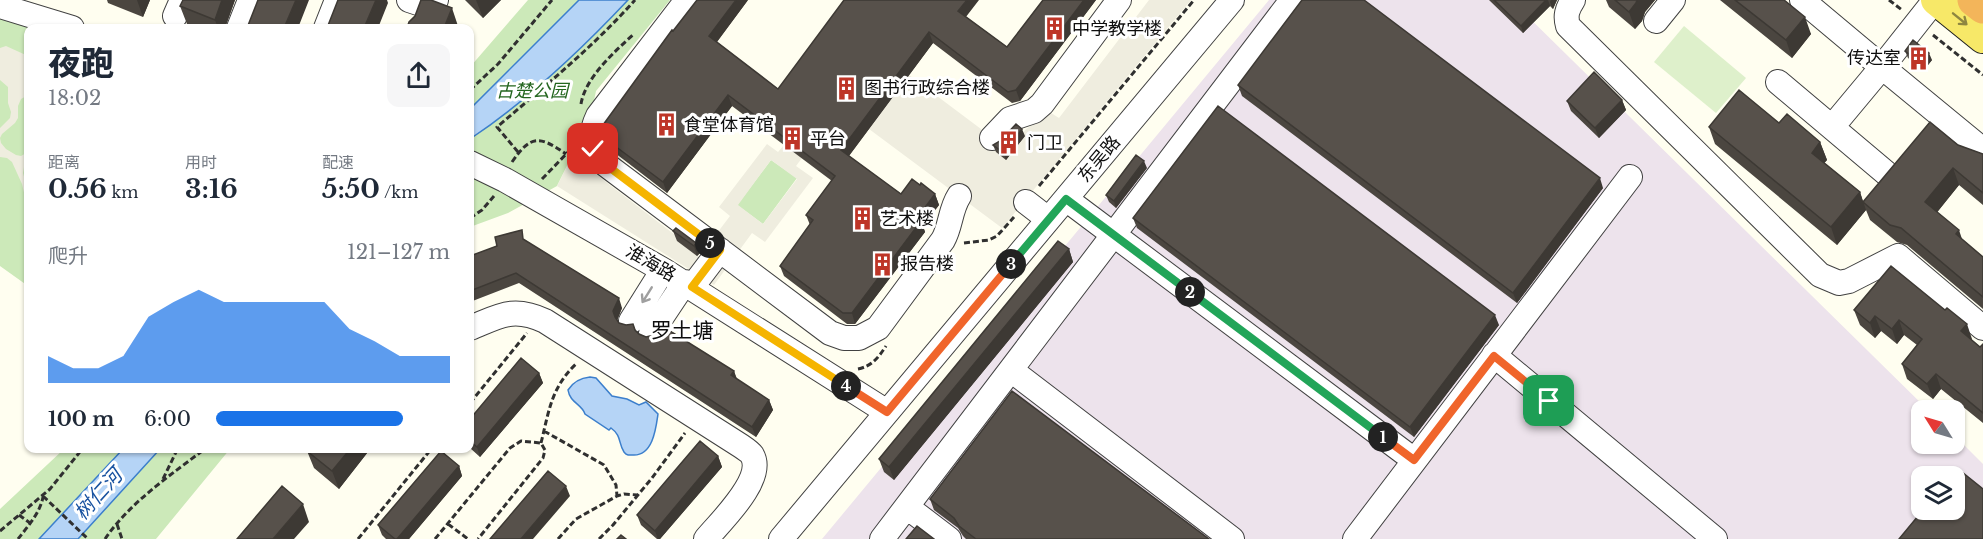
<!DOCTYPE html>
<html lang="zh">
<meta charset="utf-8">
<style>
body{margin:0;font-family:"Libre Baskerville","Noto Sans SC",serif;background:#f6f6f7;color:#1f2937;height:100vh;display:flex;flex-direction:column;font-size:22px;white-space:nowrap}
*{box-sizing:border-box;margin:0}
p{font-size:20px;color:#747a83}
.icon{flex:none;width:33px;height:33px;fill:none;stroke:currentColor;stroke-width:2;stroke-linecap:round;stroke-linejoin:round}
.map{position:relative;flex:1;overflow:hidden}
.details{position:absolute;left:24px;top:24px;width:450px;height:429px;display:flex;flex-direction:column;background:#fff;border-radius:12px;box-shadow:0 2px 4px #0004}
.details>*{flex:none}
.needle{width:39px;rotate:307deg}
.controls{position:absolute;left:1911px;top:400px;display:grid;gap:12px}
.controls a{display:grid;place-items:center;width:54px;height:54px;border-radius:12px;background:#fff;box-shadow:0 2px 4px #0004;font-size:30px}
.pin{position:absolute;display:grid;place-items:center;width:51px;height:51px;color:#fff;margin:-26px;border-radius:12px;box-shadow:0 3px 9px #0006}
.km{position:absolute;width:30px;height:30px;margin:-15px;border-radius:50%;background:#222;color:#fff;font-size:16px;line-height:30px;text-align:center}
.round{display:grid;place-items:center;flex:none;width:63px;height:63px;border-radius:12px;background:#f6f6f7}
.summary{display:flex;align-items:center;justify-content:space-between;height:102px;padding:0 24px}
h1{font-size:33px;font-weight:800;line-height:45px}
.stats{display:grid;grid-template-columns:repeat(3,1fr);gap:9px;height:102px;padding:6px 24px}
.stats div{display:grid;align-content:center}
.stats b{font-size:26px;font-weight:800}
.stats small{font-size:16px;font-weight:400}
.stats p{font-size:16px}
.chart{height:168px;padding:12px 24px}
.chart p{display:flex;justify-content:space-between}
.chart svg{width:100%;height:108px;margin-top:6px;fill:#1a73e8;opacity:.7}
ul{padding:0 24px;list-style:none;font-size:20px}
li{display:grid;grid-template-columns:96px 72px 1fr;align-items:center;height:45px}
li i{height:15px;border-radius:8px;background:#1a73e8}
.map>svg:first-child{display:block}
.industrial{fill:#ede3ec;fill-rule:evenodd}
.green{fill:#cce9b9}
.pitch{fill:#def0cb}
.plaza{fill:#efeddf;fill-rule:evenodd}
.water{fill:#b5d4f6;stroke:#3c7fcc;stroke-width:1.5}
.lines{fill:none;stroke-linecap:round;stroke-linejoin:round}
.minor-casing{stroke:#414141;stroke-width:26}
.major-casing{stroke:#1f1f1f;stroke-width:32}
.highway-casing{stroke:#1f1f1f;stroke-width:35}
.path{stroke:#303030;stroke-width:3;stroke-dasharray:6 3;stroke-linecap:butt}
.minor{stroke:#fff;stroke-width:24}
.major{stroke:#f7e868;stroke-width:30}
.highway{stroke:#f3b55a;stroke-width:33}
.wall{fill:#4b4640}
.shaded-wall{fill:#3d3934}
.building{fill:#57514b;stroke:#3d3934;stroke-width:1.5}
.oneway{stroke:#8e8640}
.oneway2{stroke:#9f9f9f}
.split-1-casing{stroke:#fff;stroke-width:12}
.split-2-casing{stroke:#fff;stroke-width:12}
.split-3-casing{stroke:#fff;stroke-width:12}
.split-4-casing{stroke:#fff;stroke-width:12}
.split-5-casing{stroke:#fff;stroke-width:12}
.split-6-casing{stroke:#fff;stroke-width:12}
.split-1{stroke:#f0652b;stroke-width:8}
.split-2{stroke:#22a559;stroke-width:8}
.split-3{stroke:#22a559;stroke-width:8}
.split-4{stroke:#f0652b;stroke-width:8}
.split-5{stroke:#f5b400;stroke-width:8}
.split-6{stroke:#f5b400;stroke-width:8}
.labels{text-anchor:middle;stroke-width:6;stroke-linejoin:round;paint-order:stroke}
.poi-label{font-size:18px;fill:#0e0e0e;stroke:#fff;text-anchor:start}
.park-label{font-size:18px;font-style:italic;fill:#24661f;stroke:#fff}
.street-label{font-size:18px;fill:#0e0e0e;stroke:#fff}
.water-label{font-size:20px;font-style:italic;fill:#1852a0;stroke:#fff}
.quarter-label{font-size:21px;fill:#0e0e0e;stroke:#fff}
</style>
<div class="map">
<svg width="1983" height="539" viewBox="0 0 1983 539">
<rect width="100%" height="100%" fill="#fffef0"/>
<path class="industrial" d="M1269,0H1511L1929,411H1922V444H1954L1955,436L1983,464V539H822ZM1922,477H1954V510H1922Z"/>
<path class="green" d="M528,0H670L596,91L590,120L557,186L508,213L470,227V67Z
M0,16L44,28H28V286L0,266Z
M771,160L797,178L763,224L737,205Z
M64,449H230L156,539H0V509Z"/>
<path class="pitch" d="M1684,26L1746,78L1716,113L1654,62Z"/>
<path class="plaza" d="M1149,0H1191L1002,228L869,129L909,75L1009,150L1026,129L1051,113L1059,118Z
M6,46L28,56V95L21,99L18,106V118L15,123L2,134L0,138L1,143L6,149L16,155L21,156L28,152V162L24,167L23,173L28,192V238L26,225L28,209L22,184L12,162L7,158L0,157V128L10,118L11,112L8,103V87L0,80V48Z
M767,144L778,152L784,145L802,158L796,166L813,178L765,242L752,233L714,285L557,186L572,156L679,238L677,241L699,257L730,216L719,207ZM771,160L797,179L763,224L738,205Z"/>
<path class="water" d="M579,0H628C581,50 527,101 470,139V111L473,106Z
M590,377L596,378L612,396L627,399L639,405L646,402L658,414C656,428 653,456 633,455C629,455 627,456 624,452C618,443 622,436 611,428L609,430L585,414C582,404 570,403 568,390C573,382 580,378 590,377Z
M123,449H160L78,539H39Z"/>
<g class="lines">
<defs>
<path id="minor" d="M409,0L418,3H432L436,0
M687,0L598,116C589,135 590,149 605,164L830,333L844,338H859L878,328L943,240C951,226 950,210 959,196
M1573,0C1567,9 1565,16 1568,26L1820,275L1839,283L1849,281L1898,256L1983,328
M1802,0L1882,67L1935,0
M0,6L72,28
M175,16L182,0
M1656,21L1673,0
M239,28L250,0
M326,28L337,0
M1778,82L1886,173
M1832,127L1882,67L1983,150
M992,138L1010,119L1034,111L1042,104L1119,0
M470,163L505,180L663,270L887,412
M1066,199L1414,460
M1026,202L1048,219
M692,287L720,250
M631,321L663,270
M470,328C500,316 513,306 545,321L741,446C744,448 750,452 752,455C766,479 720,522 706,539
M651,333L685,282
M1494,355L1715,539
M1011,370L1232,539
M907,507L949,539
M781,539L1232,0
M882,539L1292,0
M1355,539L1630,177"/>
<path id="major" d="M1936,0L1983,38"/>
<path id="highway" d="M1974,0L1983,7"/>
</defs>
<use href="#minor" class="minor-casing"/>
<use href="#major" class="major-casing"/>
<use href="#highway" class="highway-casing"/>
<path class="path" d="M1889,0L1902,10
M1933,35L1983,75
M470,90L498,64L552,0
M581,104C585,78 615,51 634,34
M518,152L497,127C545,86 593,47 635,0
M512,162C531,134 540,136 566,154
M542,179L575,145
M1039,186L1194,0
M470,218L482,210L494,196
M964,243L989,240L997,236L1014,217
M858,369C872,366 878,358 886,346
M470,403L527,333
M544,431L604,465L616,485L617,496
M541,443C549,411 551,388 576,364
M163,479L178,448
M43,496L88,539
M19,515L30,523
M117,524L122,539
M448,524L468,539
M0,531L50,489L83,448
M18,539C28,526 40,513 43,497
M105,539C129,503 172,474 206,448
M358,539L432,448
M435,539L510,448L521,441L541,443L545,450L543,458L478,539
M558,539L576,519L617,496L624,494L638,495
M599,539L613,525L652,478L685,433"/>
<use href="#minor" class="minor"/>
<use href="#major" class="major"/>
<use href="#highway" class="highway"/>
</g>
<path class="wall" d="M107,0H150L143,17L108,3Z
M235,0L225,28H199L187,24L180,6Z
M465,0H501L483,18Z
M748,0L717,42L778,89L966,17L1007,47L1043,0H1096L1020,101L1012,103L933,43L849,156L901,194L920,185L935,194L939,205L923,226L925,232L855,324H847L784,276L780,266L810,225L806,215L832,181L732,106L667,193L615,153L609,146L605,135L673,31Z
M1489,0H1557L1553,9L1550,6L1523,33Z
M1606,0H1655L1645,12L1642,21L1635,29L1609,7Z
M1720,0H1784L1811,34L1792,58Z
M1905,51L1932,60L1924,70L1908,58Z
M1238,85L1603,188L1517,303L1242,96Z
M1622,100L1626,110L1599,138L1571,111L1567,101Z
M1779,123L1820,142L1827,160L1824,163L1860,192L1863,202L1958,145L1983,154V205L1959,185L1937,212L1963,240L1983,257V309L1907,245L1897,242L1870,220L1866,210L1837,245L1715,144L1709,127Z
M1025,136L1006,160L996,152L993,145Z
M1147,168L1116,208L1109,202L1106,195Z
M1133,218L1499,325L1414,437L1137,228Z
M673,231L696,243L700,253L697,256L677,241Z
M526,241L622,308L617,320L619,323L626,325L633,324L636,331L639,334L734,371L737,379L769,400L773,410L756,437L519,283L470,302V256Z
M1069,249L1073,262L894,480L884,472L879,459Z
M1891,266L1980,347L1983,344V423L1941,389L1933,399L1907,379L1902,364L1917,345L1904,335L1897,344L1881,331L1875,338L1860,325L1854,310Z
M539,373L543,383L480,457L470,448V419Z
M309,448H371L339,489L314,468L307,451Z
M718,456L722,467L660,539H657L641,525L637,515Z
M459,466L462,476L409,539H386L382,535L378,525Z
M930,499L1209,539H966L963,536L958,528L934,510Z"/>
<path class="shaded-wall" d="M137,0H150L143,17Z
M222,0H235L225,28H218L215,20Z
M296,0H309L298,28H284Z
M376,0H387L388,3L378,28H364Z
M476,0H501L483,18Z
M736,0H748L713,47L709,36Z
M967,0H979L962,22L958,11Z
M1084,0H1096L1020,101L1016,90Z
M1546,0H1548L1550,6L1523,33L1521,26Z
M1551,0H1557L1553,9L1550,2Z
M1637,0H1655L1645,12L1642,21L1635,29L1629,12Z
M452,8L458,26L457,28H444Z
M1805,17L1811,34L1792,58L1786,40Z
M929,32L933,43L845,161L841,150Z
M1929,53L1932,60L1924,70L1921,63Z
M728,95L732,106L667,193L663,182Z
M1622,100L1626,110L1599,138L1595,128Z
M1022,129L1025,136L1006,160L1004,153Z
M1820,142L1827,160L1818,170L1812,153Z
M1144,161L1147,168L1116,208L1114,201Z
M1953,168L1959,185L1931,220L1925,202Z
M1600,178L1603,188L1517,303L1513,293Z
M1860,192L1866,210L1837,245L1831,227Z
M935,194L939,205L923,226L925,232L855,324L852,313L917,218Z
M1959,230L1965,248L1956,234Z
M696,243L700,253L697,256L694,246Z
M1069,249L1073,262L894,480L889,467Z
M619,298L622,308L617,321L615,317L613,311Z
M1495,315L1499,325L1414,437L1410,427Z
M1875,316L1881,331L1875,338L1870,323Z
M1899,320L1904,335L1897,344L1892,329Z
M1967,324L1972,339L1967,346L1961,331Z
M734,371L737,381L731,375Z
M539,373L543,383L480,457L477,447Z
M1936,374L1941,389L1933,399L1927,384Z
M769,400L773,410L756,437L752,427Z
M351,448H371L339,489L332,471Z
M718,456L722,467L660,539H658L655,531Z
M459,466L462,476L409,539H397Z
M566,486L570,496L533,539H521Z
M303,504L309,522L294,539H273Z"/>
<path class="building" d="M183,0H222L215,20L180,6Z
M258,0H296L284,28H247Z
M338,0H376L364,28H327Z
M421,0H431L452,8L444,28H407L409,22L415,16Z
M697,0H736L709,36L778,89L844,0H967L958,11L1007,47L1043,0H1084L1016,90L1008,92L929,32L841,150L901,194L912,179L920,185L921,183L935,194L917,218L921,221L852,313H843L780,266L813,220L806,215L835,176L728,95L663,182L611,143L605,135L603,125L672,30L673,31Z
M1302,0H1364L1600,178L1513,293L1238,85Z
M1494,0H1546L1521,26Z
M1615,0H1637L1636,3L1629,12Z
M1735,0H1784L1805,17L1786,40Z
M1913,40L1929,53L1921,63L1905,51Z
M1594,72L1622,100L1595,128L1567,101Z
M1739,90L1779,123L1787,114L1820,142L1812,153L1860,192L1831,227L1709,127Z
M1218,106L1495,315L1410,427L1133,218Z
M1930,122L1958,145L1983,154V193L1953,168L1925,202L1959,230L1956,234L1983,257V297L1901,228L1890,225L1863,202Z
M1016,124L1022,129L1004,153L993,145L1000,141Z
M1136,155L1144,161L1114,201L1106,195Z
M676,228L696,243L694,246L673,231Z
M522,230L523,239L619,298L613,311L615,317L619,323L626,325L633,324L635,330L639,334L646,337L654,335L662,326L734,371L731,375L769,400L752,427L516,273L470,291V256L497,246L495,237Z
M1058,241L1069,249L889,467L879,459Z
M1891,266L1945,310L1947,308L1967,324L1961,331L1980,347L1983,344V413L1936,374L1927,384L1902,364L1922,339L1899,320L1892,329L1875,316L1870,323L1854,310Z
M521,358L539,373L477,447L470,441V419Z
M1012,391L1209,539H976L959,526L954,518L930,499Z
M700,441L718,456L655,531L637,515Z
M309,448H351L332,471L307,451Z
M441,451L459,466L397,539H395L378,525Z
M1957,468L1983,489V539H1899L1923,510H1954V477H1950Z
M548,471L566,486L521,539H490Z
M282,486L303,504L273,539H237Z
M917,526L934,539H906Z
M621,535L626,539H617Z"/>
<defs><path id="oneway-shaft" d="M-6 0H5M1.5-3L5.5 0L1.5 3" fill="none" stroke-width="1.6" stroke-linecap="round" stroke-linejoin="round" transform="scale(1.5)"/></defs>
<use class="oneway" href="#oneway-shaft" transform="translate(1960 19) rotate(39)"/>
<use class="oneway2" href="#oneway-shaft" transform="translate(647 295) rotate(122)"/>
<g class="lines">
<defs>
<path id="split-1" d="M1383,437L1414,460L1494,356L1549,401"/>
<path id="split-2" d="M1190,292L1383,437"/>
<path id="split-3" d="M1011,264L1066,199L1190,292"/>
<path id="split-4" d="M846,386L887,412L1011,264"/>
<path id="split-5" d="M710,243L720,250L692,287L846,386"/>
<path id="split-6" d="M593,149L605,164L710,243"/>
</defs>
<use href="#split-1" class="split-1-casing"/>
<use href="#split-2" class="split-2-casing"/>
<use href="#split-3" class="split-3-casing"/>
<use href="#split-4" class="split-4-casing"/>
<use href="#split-5" class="split-5-casing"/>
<use href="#split-6" class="split-6-casing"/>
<use href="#split-1" class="split-1"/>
<use href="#split-2" class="split-2"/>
<use href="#split-3" class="split-3"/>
<use href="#split-4" class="split-4"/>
<use href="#split-5" class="split-5"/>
<use href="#split-6" class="split-6"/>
</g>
<defs>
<symbol id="building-bare" viewBox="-9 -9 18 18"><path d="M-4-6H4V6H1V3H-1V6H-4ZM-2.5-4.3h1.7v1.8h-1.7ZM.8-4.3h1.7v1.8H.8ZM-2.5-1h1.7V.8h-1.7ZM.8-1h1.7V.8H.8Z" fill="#be3527" stroke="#fff" stroke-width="2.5" paint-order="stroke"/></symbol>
</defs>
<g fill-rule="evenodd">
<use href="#building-bare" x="1038" y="12" width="33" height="33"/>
<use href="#building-bare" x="1902" y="42" width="33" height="33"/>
<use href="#building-bare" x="830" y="72" width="33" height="33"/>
<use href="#building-bare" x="650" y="108" width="33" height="33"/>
<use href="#building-bare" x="776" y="122" width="33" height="33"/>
<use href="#building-bare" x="992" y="126" width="33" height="33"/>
<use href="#building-bare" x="846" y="202" width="33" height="33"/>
<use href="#building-bare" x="866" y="248" width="33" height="33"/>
</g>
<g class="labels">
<g class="poi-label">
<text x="1072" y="35">中学教学楼</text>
<text x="1901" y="64" text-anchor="end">传达室</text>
<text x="864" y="94">图书行政综合楼</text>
<text x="684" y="131">食堂体育馆</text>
<text x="810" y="145">平台</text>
<text x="1027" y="149">门卫</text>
<text x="880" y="225">艺术楼</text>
<text x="900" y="270">报告楼</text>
</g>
<g class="park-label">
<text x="532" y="97">古楚公园</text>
</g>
<g class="street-label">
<text transform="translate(1099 159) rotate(-50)" y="6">东吴路</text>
<text transform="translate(651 263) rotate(30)" y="6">淮海路</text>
</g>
<g class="water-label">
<text transform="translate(98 494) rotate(-48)" y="7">树仁河</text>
</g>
<g class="quarter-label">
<text x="682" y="338">罗土塘</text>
</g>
</g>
</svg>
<div class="controls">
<a><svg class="needle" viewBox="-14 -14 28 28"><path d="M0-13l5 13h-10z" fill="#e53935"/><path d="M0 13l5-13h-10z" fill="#747a83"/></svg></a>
<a><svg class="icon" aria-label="layers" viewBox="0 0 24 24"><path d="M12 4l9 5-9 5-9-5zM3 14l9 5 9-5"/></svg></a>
</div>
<div class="pin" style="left:1549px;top:401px;background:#1e9e55"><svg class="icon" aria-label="arrive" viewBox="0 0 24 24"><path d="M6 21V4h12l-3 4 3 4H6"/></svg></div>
<div class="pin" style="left:593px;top:149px;background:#d93025"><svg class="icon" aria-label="check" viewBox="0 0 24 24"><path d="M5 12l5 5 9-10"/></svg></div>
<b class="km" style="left:1383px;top:437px">1</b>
<b class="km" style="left:1190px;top:292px">2</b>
<b class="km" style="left:1011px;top:264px">3</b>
<b class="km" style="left:846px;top:386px">4</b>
<b class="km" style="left:710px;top:243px">5</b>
<section class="details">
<div class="summary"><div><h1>夜跑</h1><p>18:02</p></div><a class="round"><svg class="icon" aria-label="share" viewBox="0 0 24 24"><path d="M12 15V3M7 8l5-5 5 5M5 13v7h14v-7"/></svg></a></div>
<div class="stats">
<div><p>距离</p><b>0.56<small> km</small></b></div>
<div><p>用时</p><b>3:16</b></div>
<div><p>配速</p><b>5:50<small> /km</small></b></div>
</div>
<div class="chart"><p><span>爬升</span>121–127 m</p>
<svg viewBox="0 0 160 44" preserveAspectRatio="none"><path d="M0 44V33L10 38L20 38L30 33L40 17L50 11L60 6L70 11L80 11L90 11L100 11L110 11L120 22L130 27L140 33L150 33L160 33V44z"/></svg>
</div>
<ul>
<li><b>100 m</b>6:00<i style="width:80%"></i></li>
</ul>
</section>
</div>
